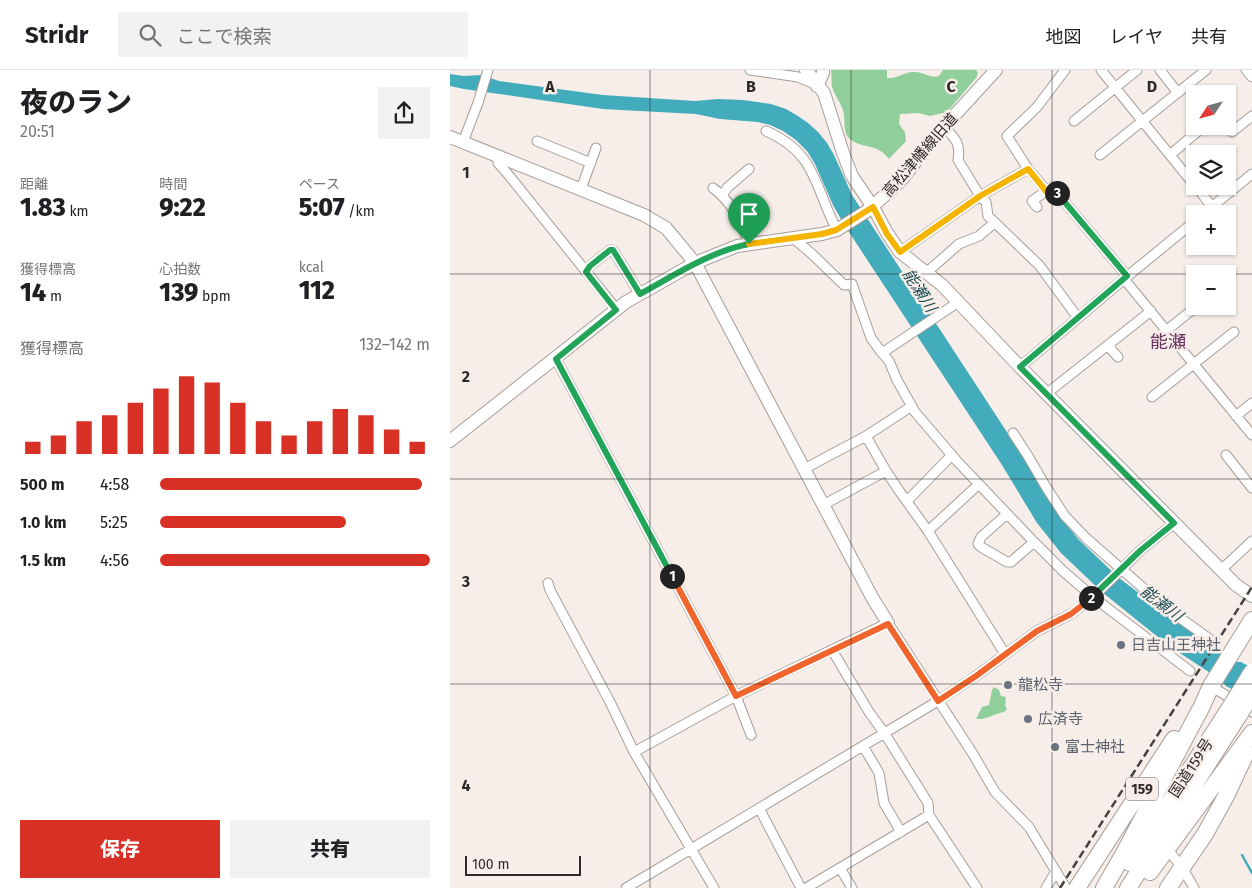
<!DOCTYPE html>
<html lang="ja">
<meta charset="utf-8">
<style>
body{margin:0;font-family:"Fira Sans","Noto Sans JP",sans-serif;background:#f2f2f2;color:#202124;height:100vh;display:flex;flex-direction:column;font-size:19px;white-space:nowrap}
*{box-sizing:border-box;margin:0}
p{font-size:16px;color:#757577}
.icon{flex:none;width:28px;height:28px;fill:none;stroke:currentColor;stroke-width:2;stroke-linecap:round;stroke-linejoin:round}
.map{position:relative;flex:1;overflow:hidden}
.details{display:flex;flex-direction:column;background:#fff;width:450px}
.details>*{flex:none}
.needle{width:32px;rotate:234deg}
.controls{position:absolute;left:736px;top:15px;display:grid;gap:10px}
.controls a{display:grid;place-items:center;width:50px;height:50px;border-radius:0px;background:#fff;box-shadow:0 1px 4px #0004;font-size:25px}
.scale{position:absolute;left:15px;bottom:12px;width:116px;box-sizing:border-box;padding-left:5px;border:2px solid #2e2a28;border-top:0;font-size:14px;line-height:18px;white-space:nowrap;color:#2e2a28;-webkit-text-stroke:4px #f7eee9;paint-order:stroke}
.pin{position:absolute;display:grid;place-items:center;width:42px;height:42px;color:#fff;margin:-51px -21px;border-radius:50% 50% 50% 0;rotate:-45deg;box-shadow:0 0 5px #0007}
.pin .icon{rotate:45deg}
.km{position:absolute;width:25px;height:25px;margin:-12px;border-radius:50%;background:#222;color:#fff;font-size:14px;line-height:25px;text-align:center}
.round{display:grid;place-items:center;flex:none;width:52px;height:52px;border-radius:0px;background:#f2f2f2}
.head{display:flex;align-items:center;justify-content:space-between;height:85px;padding:0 20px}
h1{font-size:28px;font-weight:800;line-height:38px}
.figures{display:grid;grid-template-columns:repeat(3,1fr);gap:8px;height:85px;padding:5px 20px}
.figures div{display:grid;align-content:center}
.figures b{font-size:25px;font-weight:800}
.figures small{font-size:14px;font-weight:400}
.figures p{font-size:14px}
.chart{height:140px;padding:10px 20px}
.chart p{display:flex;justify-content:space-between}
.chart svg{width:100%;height:90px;margin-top:5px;stroke:#d93025;stroke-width:6}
.button{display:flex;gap:10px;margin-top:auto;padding:10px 20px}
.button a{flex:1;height:58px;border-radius:0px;background:#d93025;color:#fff;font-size:20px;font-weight:800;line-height:58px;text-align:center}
.button a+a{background:#f2f2f2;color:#202124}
ul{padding:0 20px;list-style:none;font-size:16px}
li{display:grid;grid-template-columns:80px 60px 1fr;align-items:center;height:38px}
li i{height:12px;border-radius:6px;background:#d93025}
header{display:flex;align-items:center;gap:30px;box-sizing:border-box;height:70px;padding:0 25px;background:#fff;border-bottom:1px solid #e0e0e0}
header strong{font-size:24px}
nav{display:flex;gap:28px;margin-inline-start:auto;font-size:18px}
.search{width:350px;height:45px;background:#f2f2f2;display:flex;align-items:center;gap:12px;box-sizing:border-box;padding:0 18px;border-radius:0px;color:#757577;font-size:19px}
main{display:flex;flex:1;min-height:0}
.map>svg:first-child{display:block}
.forest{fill:#90cf9b}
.water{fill:#42abbc}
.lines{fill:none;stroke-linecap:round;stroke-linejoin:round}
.stream{stroke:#42abbc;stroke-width:2.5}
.street-casing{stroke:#a69e99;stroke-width:11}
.secondary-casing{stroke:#a69e99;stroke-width:14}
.highway-casing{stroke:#a69e99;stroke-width:18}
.street{stroke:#fff;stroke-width:9}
.secondary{stroke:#fff;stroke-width:12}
.highway{stroke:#fff;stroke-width:16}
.rail{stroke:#46423f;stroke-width:2.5;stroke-dasharray:8 4;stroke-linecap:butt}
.highway-bridge-casing{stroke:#a69e99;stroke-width:18;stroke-linecap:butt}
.highway-bridge{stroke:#fff;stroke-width:16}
.split-1-casing{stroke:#fff;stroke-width:10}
.split-2-casing{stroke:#fff;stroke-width:10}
.split-3-casing{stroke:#fff;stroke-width:10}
.split-4-casing{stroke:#fff;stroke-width:10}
.split-1{stroke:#22a559;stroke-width:6}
.split-2{stroke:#f0652b;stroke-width:6}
.split-3{stroke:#22a559;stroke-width:6}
.split-4{stroke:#f5b400;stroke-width:6}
.grid{fill:none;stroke:#2e2a28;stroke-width:1;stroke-opacity:0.55}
.worship-dot{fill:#6b7280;stroke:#f7eee9;stroke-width:2}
.labels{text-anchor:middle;stroke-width:5;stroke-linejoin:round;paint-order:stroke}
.shield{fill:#f7eee9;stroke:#6a6562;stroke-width:1}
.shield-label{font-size:14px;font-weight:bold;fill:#2e2a28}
.street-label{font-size:15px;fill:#2e2a28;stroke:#f7eee9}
.worship-label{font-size:15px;fill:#5b616d;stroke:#f7eee9;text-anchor:start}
.water-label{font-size:16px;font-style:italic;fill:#214f56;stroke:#f7eee9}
.quarter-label{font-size:18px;fill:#652f5e;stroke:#f7eee9}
.grid-label{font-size:16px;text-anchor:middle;font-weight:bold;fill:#2e2a28;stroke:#f7eee9;stroke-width:5;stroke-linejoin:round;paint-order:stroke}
</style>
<header>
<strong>Stridr</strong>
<div class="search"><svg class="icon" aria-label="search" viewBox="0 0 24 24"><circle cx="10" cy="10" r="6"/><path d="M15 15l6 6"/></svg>ここで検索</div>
<nav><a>地図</a><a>レイヤ</a><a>共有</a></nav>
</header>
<main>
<section class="details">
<div class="head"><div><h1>夜のラン</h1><p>20:51</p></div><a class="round"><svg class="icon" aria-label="share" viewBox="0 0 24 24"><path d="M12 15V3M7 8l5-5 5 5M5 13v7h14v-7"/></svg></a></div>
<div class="figures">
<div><p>距離</p><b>1.83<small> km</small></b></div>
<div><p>時間</p><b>9:22</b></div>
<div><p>ペース</p><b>5:07<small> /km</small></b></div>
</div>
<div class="figures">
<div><p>獲得標高</p><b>14<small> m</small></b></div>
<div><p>心拍数</p><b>139<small> bpm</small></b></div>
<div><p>kcal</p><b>112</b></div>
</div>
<div class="chart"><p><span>獲得標高</span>132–142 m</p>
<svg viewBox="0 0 160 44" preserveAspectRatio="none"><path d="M5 44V38M15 44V35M25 44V28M35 44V25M45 44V19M55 44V12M65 44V6M75 44V9M85 44V19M95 44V28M105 44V35M115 44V28M125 44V22M135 44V25M145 44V32M155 44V38"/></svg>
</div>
<ul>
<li><b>500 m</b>4:58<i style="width:97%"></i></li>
<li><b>1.0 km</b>5:25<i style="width:69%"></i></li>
<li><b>1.5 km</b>4:56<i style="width:100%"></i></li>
</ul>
<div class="button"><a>保存</a><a>共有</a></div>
</section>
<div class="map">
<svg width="802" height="818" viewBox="0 0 802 818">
<rect width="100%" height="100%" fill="#f7eee9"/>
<path class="forest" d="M381,0H437V8C447,9 455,1 465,2C474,2 480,9 489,6L493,0H526L528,3L526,8L497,42L480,46L468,43L450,44L449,54L455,62L456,71L439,89C427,73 414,79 401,70C393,65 395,53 394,45C393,34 384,26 382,16C381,10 382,5 381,0Z
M544,617L549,620L551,626L556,627L555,636L557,639L554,642C544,644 536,650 526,649L532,637L539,635L542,620Z"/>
<path class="water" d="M0,4L14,6L32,5L49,11L153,25L245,31L268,29L293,30L321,34L336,39L348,46L358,53L368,62L377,73L384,85L402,125L572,385L606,441L628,469L669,508L734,557L785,592H791L802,598V630L776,616L771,610L719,576L652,522L611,483L587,453L552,395L395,156L383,135L365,94L357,81L346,70L333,61L320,55L308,52L270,49L246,44L153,39L14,19L0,16Z"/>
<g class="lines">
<path class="stream" d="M792,785L802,803"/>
<defs>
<path id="street" d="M300,0L348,7L367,15
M651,0L745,116
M710,0L728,23
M796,0L802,7
M624,51L687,0
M493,56C505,68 511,73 508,90L530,126L536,132L538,146L589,195L628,248
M316,61C367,83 364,117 387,160
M782,62L802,46
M87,71L141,93
M13,72L28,33L38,0
M650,85L756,0
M720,85L754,56
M49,86L48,93L57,103L167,240
M746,116L762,137
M263,118C282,132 292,152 299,174
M131,119L146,78
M597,121L578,99L557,66L587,37L615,0
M272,125L278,117L299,99
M587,137L582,131L602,117L677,206
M753,144L802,104
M343,168L362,184L394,215L402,214L421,268L432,283L439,291L447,310L465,342L506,390L584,472L613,501L643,527L740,601
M450,182L530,126L578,99
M136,202L140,196L160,180H163L190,224
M476,203L509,174L529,166L544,153
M674,209L802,365
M717,260L747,236
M658,276L668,287
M432,283L507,233
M106,289L286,626L301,665
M570,297L674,209L745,151
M596,324L701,241
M702,327L784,262
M786,346L802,333
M563,363L578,386L596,417L615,446L636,468L716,538L761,570
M416,366L436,401L450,422L478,461L555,584
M776,385L802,418
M354,399L416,366L462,336
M457,431L502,385
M373,435L436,401
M557,444L531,467L528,474L531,477L557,492H561L584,472
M478,461L529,414
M771,500L802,471
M98,513L100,520L160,632L184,682
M382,580L419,642L435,664L478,733L479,745
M761,616L802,642
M413,676L429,703L434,733L451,762
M309,738L351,818
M722,785L732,797L744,818
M390,798L402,818
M176,818L488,631L526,606L587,561L621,544L643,527L691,480L724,453
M264,818L184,682L286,626L438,553L523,684L545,722L579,757L616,818
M356,818L479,745L527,818
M596,818L606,801"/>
<path id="secondary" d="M356,0L374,23L393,83L402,106L423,137L437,163L450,182L492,215L570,297L786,515L802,526
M367,16L373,3V0
M0,67L194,145L216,158L245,193L423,529L438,553
M0,371L176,232L245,193L287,176L372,164L387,160L417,141L443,118L454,107L482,70L546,0"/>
<path id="highway" d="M680,793L781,636
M700,802L802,663
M627,818L724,669
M654,818L673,785L752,636L761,616L802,550
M678,818L791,642
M718,818L755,764L776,726L796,683"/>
</defs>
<use href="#street" class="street-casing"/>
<use href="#secondary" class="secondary-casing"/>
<use href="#highway" class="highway-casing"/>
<use href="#street" class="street"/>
<use href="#secondary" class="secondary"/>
<use href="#highway" class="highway"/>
<path class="rail" d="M610,818L802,517"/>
<defs>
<path id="highway-bridge" d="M781,636L802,602
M791,642L802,624"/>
</defs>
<use href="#highway-bridge" class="highway-bridge-casing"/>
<use href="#highway-bridge" class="highway-bridge"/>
</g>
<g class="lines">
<defs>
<path id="split-1" d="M222,506L106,289L166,240L136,202L140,196L160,180H163L190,224C223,206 261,181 299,174"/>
<path id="split-2" d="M222,506L286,626L438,554L488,631L526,606L587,561L621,544L641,528"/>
<path id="split-3" d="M607,123L677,206L570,297L724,453L691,480L641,528"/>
<path id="split-4" d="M299,174L372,164L386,160L423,137L437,164L450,182L530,126L578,99L596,121L602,117L607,123"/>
</defs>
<use href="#split-1" class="split-1-casing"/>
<use href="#split-2" class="split-2-casing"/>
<use href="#split-3" class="split-3-casing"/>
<use href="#split-4" class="split-4-casing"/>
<use href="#split-1" class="split-1"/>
<use href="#split-2" class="split-2"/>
<use href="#split-3" class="split-3"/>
<use href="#split-4" class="split-4"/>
</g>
<path class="grid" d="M200,0V818M401,0V818M602,0V818M0,204H745M778,204H802M0,409H802M0,614H802"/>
<g class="worship-dot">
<circle cx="671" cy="575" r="5"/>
<circle cx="558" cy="615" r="5"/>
<circle cx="578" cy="649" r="5"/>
<circle cx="605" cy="677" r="5"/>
</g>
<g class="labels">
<rect class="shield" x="676" y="707.5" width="32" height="23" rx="4"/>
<g class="shield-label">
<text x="692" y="724">159</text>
</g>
<g class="street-label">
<text transform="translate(470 85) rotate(-49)" y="5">高松津幡線旧道</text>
<text transform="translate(741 698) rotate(-57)" y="5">国道159号</text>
</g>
<g class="worship-label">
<text x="681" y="580">日吉山王神社</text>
<text x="568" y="620">龍松寺</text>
<text x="588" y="654">広済寺</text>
<text x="615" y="682">富士神社</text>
</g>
<g class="water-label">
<text transform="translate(470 220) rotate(57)" y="6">能瀬川</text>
<text transform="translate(712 533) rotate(37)" y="6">能瀬川</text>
</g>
<g class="quarter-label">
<text x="718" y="278">能瀬</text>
</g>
</g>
<g class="grid-label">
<text x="100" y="22">A</text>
<text x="301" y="22">B</text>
<text x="501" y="22">C</text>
<text x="702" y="22">D</text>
<text x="16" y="108">1</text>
<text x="16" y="312">2</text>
<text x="16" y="517">3</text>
<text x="16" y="721">4</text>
</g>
</svg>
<div class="controls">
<a><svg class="needle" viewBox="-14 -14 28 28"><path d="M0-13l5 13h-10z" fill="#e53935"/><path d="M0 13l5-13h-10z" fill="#757577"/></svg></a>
<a><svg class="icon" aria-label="layers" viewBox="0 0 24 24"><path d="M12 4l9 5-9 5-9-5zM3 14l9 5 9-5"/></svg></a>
<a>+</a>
<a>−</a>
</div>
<div class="scale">100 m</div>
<div class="pin" style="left:299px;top:174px;background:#1e9e55"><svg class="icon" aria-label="arrive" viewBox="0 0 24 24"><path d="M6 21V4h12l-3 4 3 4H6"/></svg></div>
<b class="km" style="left:222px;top:506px">1</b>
<b class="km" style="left:641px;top:528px">2</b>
<b class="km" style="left:607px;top:123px">3</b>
</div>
</main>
